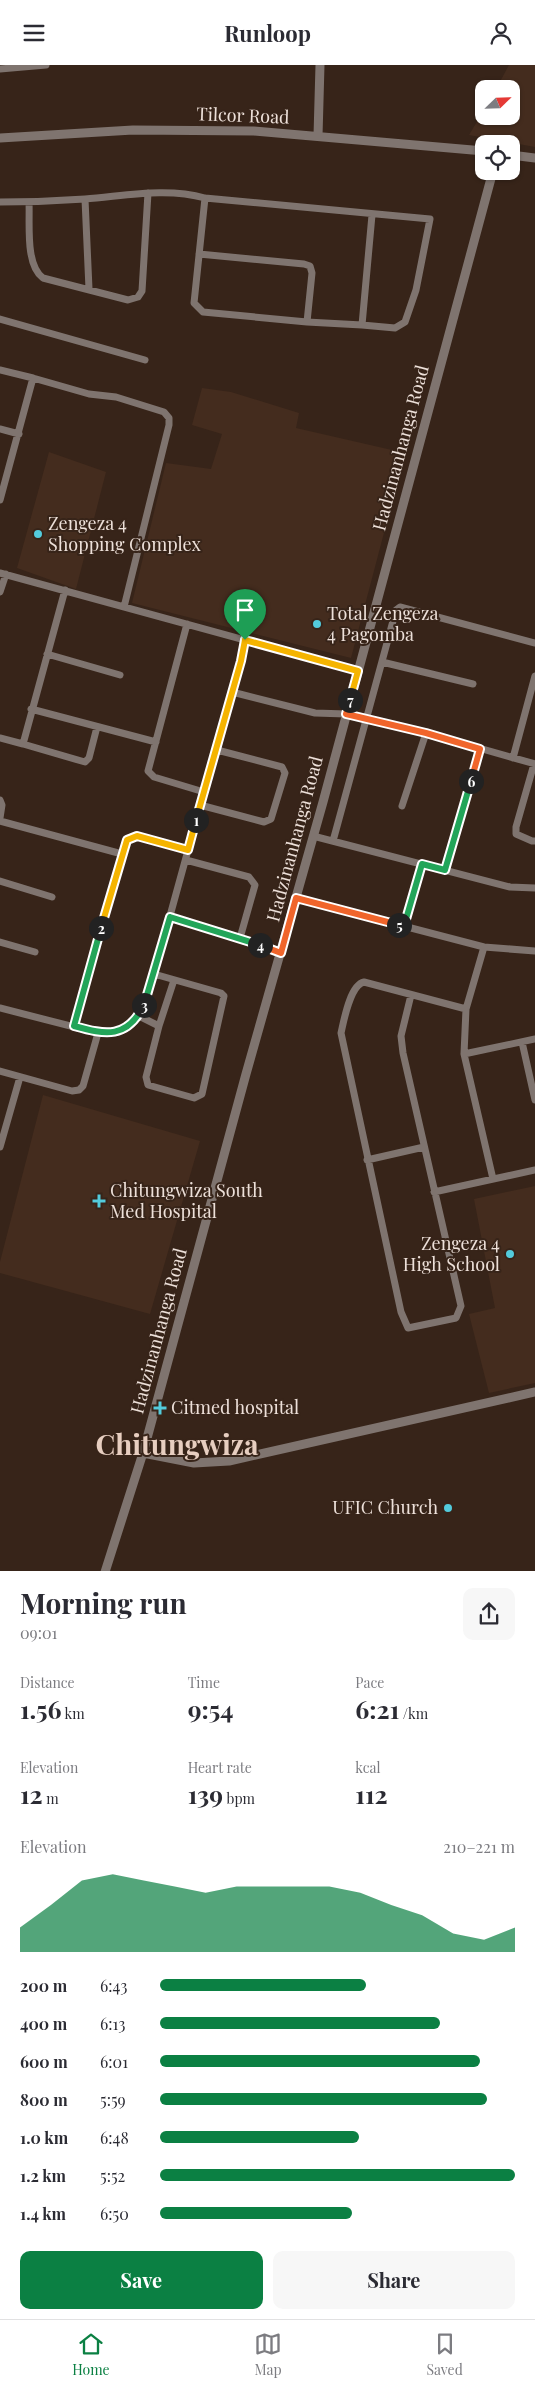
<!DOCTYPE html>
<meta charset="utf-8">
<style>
body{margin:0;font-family:"Playfair Display",serif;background:#f7f7f7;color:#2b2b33;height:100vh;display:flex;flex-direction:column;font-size:19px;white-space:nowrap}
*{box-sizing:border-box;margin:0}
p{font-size:16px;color:#7c7c81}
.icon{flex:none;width:28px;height:28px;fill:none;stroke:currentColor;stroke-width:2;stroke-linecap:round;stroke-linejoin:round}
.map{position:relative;height:1506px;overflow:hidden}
.details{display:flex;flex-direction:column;background:#fff;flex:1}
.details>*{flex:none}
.needle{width:32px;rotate:67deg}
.fabs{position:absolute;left:475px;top:15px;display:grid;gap:10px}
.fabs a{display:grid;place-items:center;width:45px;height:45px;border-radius:10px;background:#fff;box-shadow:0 1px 4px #0004;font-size:25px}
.pin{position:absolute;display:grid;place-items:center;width:42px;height:42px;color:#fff;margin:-51px -21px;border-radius:50% 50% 50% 0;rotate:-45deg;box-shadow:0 0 5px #0007}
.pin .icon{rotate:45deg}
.km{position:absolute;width:25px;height:25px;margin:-12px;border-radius:50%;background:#222;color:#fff;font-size:14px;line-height:25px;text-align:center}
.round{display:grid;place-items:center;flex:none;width:52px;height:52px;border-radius:10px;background:#f7f7f7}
.head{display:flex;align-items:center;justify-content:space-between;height:85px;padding:0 20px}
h1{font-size:28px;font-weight:700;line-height:38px}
.figures{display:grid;grid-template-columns:repeat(3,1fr);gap:8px;height:85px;padding:5px 20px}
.figures div{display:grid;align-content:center}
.figures b{font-size:25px;font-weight:700}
.figures small{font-size:14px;font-weight:400}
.figures p{font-size:14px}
.chart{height:140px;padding:10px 20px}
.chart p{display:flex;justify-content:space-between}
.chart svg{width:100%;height:90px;margin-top:5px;fill:#0b8043;opacity:.7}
.button{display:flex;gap:10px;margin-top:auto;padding:10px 20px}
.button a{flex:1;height:58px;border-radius:10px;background:#0b8043;color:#fff;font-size:20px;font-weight:700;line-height:58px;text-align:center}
.button a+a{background:#f7f7f7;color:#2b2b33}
ul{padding:0 20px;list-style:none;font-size:16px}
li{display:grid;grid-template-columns:80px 60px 1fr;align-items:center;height:38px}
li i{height:12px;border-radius:6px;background:#0b8043}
header{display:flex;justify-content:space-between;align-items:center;height:65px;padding:0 20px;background:#fff;font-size:22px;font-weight:700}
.dock{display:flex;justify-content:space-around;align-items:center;height:70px;border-top:1px solid #e1e1e2;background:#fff;font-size:14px;color:#7c7c81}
.dock a{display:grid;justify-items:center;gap:2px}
.dock .on{color:#0b8043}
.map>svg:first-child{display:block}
.built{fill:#442c1e}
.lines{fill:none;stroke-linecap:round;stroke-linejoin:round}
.minor{stroke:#7f746f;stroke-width:7}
.tertiary{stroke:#7f746f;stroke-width:9}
.split-1-casing{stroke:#fff;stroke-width:10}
.split-2-casing{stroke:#fff;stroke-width:10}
.split-3-casing{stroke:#fff;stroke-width:10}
.split-4-casing{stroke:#fff;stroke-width:10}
.split-5-casing{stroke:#fff;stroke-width:10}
.split-6-casing{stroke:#fff;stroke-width:10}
.split-7-casing{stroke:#fff;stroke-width:10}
.split-8-casing{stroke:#fff;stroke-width:10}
.split-1{stroke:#f5b400;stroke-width:6}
.split-2{stroke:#f5b400;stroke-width:6}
.split-3{stroke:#22a559;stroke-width:6}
.split-4{stroke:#22a559;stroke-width:6}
.split-5{stroke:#f0652b;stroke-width:6}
.split-6{stroke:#22a559;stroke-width:6}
.split-7{stroke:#f0652b;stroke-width:6}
.split-8{stroke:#f5b400;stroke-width:6}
.poi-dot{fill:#53cbdc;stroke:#372419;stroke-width:2}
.labels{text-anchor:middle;stroke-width:4;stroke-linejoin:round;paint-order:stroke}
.street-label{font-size:18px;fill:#ede0d9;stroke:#372419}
.poi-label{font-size:18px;fill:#ede0d9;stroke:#372419;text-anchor:start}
.town-label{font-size:28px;font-weight:bold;fill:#e7cec0;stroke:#372419}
</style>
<header><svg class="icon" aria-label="menu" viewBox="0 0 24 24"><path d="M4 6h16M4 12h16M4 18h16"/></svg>Runloop<svg class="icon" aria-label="person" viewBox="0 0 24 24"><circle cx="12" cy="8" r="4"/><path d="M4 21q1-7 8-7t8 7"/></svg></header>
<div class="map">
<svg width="535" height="1507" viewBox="0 0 535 1507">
<rect width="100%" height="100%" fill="#372419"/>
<path class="built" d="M509,0H535V82L469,70L484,45V51H511V24H496Z
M202,323L231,327L299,348L296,363L405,388L351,593L132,538L166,398L211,404L222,369L192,360Z
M49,387L106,407L76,524L17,503Z
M43,1030L200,1076L150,1249L0,1208V1197Z
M535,1121V1318L489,1328L469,1249L495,1243L474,1134Z"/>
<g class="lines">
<path class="minor" d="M0,4L46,0
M85,134L89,224
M0,137C28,137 57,136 85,134C125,131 166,122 205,133L430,154L416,225L405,257L395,263L362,260
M29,137C30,158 25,200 43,213L128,235L138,232L142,226L148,128
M199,189L304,199L310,201L312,208L307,257L203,247L194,238L205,133
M0,254L145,295
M307,257L362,260L372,150
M0,305L33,313L0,435
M33,313L89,329L116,332L164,347L169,353V360L124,542
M0,364L19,369
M0,508L358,606
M0,527L6,509
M187,559L148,706L154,712L204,727
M47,589L120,610
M382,597L473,619
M232,627L315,648L346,649L426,668L535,699
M31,644L156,677
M0,673L23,679L65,525
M23,679L85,697L89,693L97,662
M513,693L535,611
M534,699L516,762V769L532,776H535
M0,735L2,740L0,753
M200,740L264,757L271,754L285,708L282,702L217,685
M402,741L426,668
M0,756L122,789
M313,771L510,822L535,823
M333,776L396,545L400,542L535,578
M186,795L249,812L255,820L240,873
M445,805L480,684
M0,816L52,832
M296,833L484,882L535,886
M170,852L281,888
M404,861L422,799
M0,877L35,887
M484,882L466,944L464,989L493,1114
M411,930L401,971L403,988L461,1241L456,1253L408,1263L401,1247L341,968C344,955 350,920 364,917L466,944
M0,943L98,968L117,967L125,964L139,951L154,909L204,727L217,685L241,596L245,575
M139,951L159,961L146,1012L148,1020L194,1033L202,1029L224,931L221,928L154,909
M74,961L127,775L137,771L188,785
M159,961L174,915
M522,977L535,1035
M464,989L535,974
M0,1006L72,1026L79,1025L83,1021L98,968
M0,1082L20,1012
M367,1095L424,1082
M434,1127L535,1105"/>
<path class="tertiary" d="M318,71L320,0
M0,73L133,65L254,66L484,86
M511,90L535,93
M143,1388L194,1398L229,1396L535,1327
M105,1507L143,1388L246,1009L323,737L493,106"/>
</g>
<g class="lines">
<defs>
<path id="split-1" d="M196,755L241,596L245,575"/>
<path id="split-2" d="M101,863L127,775L137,771L188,785L196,755"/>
<path id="split-3" d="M101,863L74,961C106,970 127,974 144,940"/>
<path id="split-4" d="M144,940L170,852L260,880"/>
<path id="split-5" d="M260,880L281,888L296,833L399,860"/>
<path id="split-6" d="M399,860L404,861L422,799L445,805L471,716"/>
<path id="split-7" d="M350,635L346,649L426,668L480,684L471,716"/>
<path id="split-8" d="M245,575L358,606L350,635"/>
</defs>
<use href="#split-1" class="split-1-casing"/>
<use href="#split-2" class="split-2-casing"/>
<use href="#split-3" class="split-3-casing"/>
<use href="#split-4" class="split-4-casing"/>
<use href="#split-5" class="split-5-casing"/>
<use href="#split-6" class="split-6-casing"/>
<use href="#split-7" class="split-7-casing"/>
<use href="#split-8" class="split-8-casing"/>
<use href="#split-1" class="split-1"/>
<use href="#split-2" class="split-2"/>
<use href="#split-3" class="split-3"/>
<use href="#split-4" class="split-4"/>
<use href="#split-5" class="split-5"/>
<use href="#split-6" class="split-6"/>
<use href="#split-7" class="split-7"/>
<use href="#split-8" class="split-8"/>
</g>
<g class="poi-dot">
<circle cx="38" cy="469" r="5"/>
<circle cx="317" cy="559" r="5"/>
<path d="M96.5 1128.5h5v5h5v5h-5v5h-5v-5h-5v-5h5z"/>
<circle cx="510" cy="1189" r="5"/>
<path d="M157.5 1335.5h5v5h5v5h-5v5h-5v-5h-5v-5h5z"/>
<circle cx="448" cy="1443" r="5"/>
</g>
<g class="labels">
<g class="street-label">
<text transform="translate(243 51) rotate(2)" y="6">Tilcor Road</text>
<text transform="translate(401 383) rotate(-75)" y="6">Hadzinanhanga Road</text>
<text transform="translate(295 774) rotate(-75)" y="6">Hadzinanhanga Road</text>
<text transform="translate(159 1266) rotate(-75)" y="6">Hadzinanhanga Road</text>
</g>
<g class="poi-label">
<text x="48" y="465">Zengeza 4<tspan x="48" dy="21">Shopping Complex</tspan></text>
<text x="327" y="555">Total Zengeza<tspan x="327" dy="21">4 Pagomba</tspan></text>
<text x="110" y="1132">Chitungwiza South<tspan x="110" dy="21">Med Hospital</tspan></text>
<text x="500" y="1185" text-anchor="end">Zengeza 4<tspan x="500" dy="21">High School</tspan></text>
<text x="171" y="1349">Citmed hospital</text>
<text x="438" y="1449" text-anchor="end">UFIC Church</text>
</g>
<g class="town-label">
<text x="177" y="1390">Chitungwiza</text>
</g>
</g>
</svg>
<div class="fabs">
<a><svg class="needle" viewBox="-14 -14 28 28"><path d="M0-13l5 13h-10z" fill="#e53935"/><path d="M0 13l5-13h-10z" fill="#7c7c81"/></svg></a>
<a><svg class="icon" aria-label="locate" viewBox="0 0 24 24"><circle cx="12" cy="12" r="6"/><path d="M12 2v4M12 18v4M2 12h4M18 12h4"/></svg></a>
</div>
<div class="pin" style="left:245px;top:575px;background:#1e9e55"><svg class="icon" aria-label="arrive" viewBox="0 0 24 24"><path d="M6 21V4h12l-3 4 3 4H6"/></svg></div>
<b class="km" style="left:196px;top:755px">1</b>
<b class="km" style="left:101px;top:863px">2</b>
<b class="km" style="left:144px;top:940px">3</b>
<b class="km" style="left:260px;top:880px">4</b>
<b class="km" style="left:399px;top:860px">5</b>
<b class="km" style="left:471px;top:716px">6</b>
<b class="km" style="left:350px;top:635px">7</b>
</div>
<section class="details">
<div class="head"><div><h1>Morning run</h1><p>09:01</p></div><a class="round"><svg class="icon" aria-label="share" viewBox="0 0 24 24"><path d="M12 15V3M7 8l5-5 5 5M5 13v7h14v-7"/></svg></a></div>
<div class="figures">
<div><p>Distance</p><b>1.56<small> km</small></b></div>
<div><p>Time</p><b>9:54</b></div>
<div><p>Pace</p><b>6:21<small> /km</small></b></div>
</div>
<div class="figures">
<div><p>Elevation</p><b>12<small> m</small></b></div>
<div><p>Heart rate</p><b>139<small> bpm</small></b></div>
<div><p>kcal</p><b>112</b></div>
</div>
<div class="chart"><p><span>Elevation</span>210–221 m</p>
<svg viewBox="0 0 160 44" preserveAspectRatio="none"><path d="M0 44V32L10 21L20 9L30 6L40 9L50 12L60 15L70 12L80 12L90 12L100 12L110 15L120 21L130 26L140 35L150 38L160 32V44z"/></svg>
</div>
<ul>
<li><b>200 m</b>6:43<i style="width:58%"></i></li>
<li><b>400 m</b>6:13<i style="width:79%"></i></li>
<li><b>600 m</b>6:01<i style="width:90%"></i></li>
<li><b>800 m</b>5:59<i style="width:92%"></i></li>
<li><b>1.0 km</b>6:48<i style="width:56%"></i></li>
<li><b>1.2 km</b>5:52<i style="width:100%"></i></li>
<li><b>1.4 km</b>6:50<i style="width:54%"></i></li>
</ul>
<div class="button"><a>Save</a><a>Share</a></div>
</section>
<nav class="dock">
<a class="on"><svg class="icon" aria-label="home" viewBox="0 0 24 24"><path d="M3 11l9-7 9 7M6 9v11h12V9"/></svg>Home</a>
<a><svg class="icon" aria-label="map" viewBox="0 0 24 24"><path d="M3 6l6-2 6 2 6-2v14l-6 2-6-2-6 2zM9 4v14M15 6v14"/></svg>Map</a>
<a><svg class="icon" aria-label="saved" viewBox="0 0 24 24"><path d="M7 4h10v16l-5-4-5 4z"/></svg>Saved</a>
</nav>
